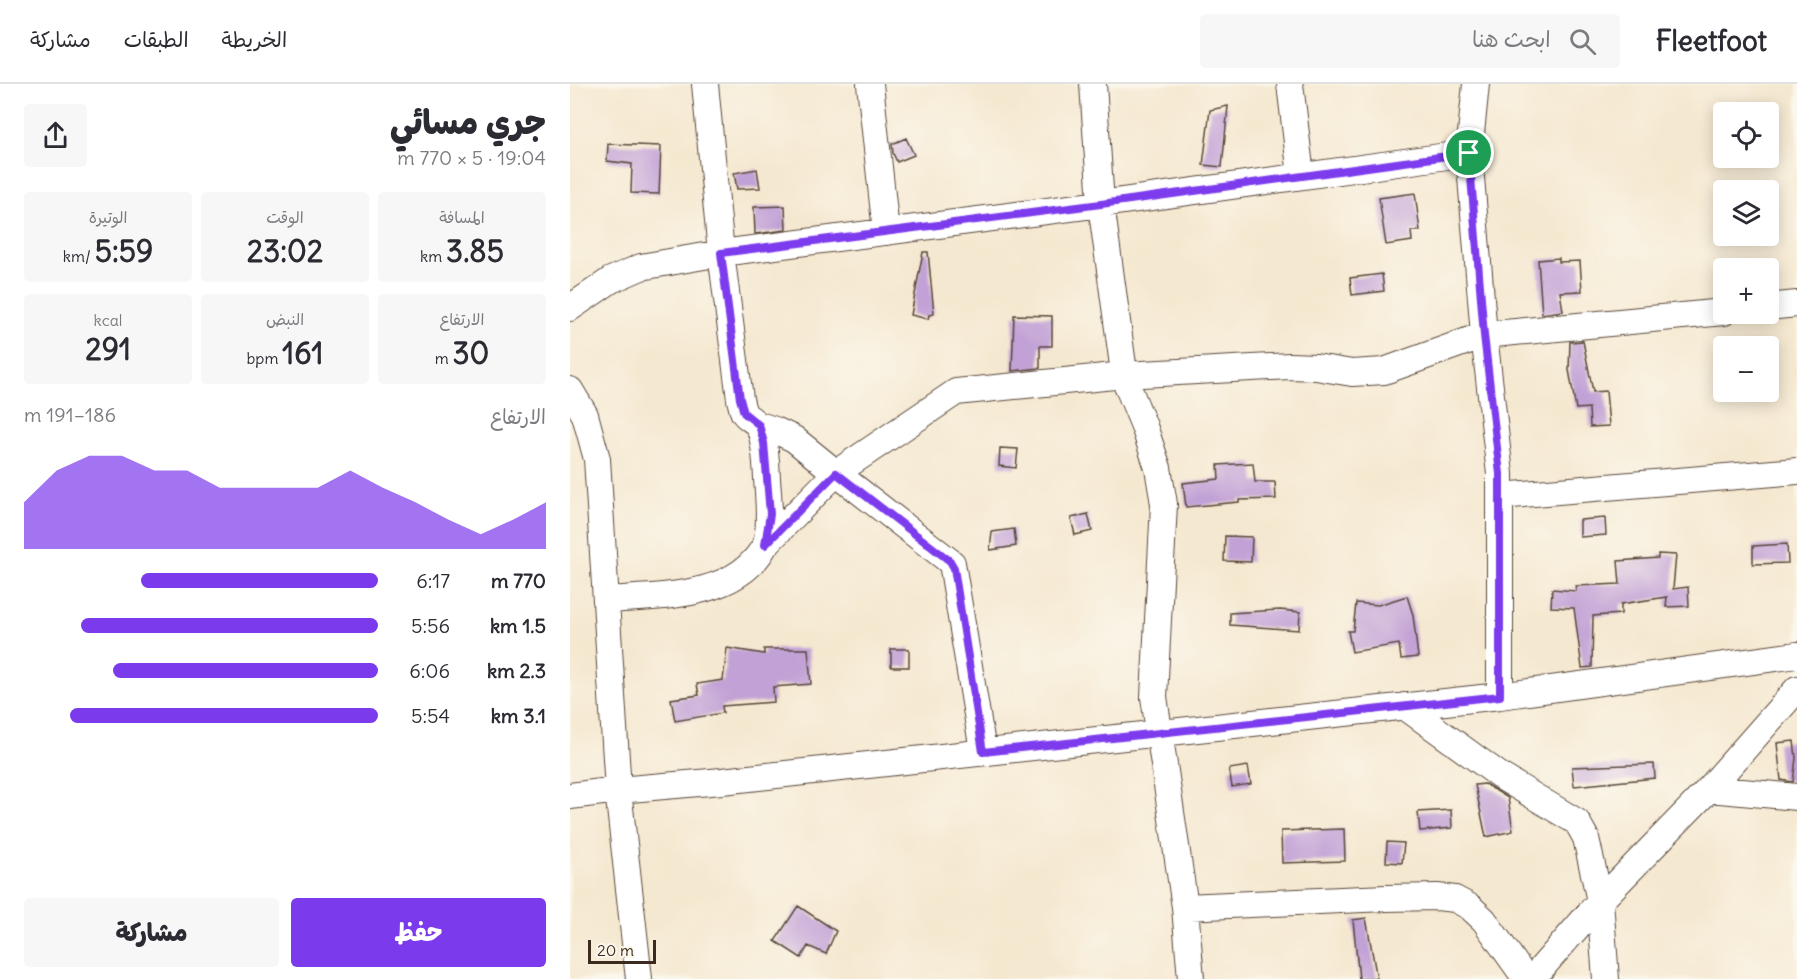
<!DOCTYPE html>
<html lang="ar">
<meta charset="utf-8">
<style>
body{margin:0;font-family:Delius,"Playpen Sans Arabic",sans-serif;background:#f7f7f7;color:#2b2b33;direction:rtl;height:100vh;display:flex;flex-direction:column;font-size:22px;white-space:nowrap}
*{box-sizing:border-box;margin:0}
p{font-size:20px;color:#7c7c81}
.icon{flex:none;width:33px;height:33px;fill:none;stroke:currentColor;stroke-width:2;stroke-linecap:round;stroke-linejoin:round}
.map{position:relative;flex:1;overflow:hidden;direction:ltr}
.sheet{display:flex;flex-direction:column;background:#fff;width:570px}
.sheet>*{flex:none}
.tools{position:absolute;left:1143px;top:18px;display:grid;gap:12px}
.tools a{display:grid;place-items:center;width:66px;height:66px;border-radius:6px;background:#fff;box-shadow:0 3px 15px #0003;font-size:30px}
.scale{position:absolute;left:18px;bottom:15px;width:68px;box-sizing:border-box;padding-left:6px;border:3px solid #3b2a1e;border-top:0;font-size:16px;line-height:21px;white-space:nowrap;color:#3b2a1e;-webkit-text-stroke:4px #fbf7ec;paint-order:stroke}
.pin{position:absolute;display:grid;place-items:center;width:51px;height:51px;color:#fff;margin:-26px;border:3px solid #fff;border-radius:50%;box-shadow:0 2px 6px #0007}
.round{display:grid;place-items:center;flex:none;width:63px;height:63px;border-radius:6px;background:#f7f7f7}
.summary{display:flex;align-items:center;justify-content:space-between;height:102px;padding:0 24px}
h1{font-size:33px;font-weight:800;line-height:45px}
.stats{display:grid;grid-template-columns:repeat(3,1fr);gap:9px;height:102px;padding:6px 24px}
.stats div{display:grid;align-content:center;border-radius:6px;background:#f7f7f7;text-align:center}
.stats b{font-size:30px;font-weight:800}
.stats small{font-size:16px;font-weight:400}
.stats p{font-size:16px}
.chart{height:168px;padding:12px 24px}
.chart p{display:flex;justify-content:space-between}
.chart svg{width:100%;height:108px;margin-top:6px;fill:#7c3aed;opacity:.7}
.button{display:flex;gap:12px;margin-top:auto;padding:12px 24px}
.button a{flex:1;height:69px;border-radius:6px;background:#7c3aed;color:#fff;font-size:24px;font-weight:800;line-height:69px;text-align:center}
.button a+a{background:#f7f7f7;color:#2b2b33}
ul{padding:0 24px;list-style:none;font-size:20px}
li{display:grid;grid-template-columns:96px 72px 1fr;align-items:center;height:45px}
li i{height:15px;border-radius:8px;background:#7c3aed}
header{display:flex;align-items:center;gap:36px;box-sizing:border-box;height:84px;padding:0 30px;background:#fff;border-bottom:2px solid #e1e1e2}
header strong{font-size:28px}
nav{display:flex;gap:33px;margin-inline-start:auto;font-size:21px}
.search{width:420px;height:54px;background:#f7f7f7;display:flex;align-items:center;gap:15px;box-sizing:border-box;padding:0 21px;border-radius:6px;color:#7c7c81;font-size:22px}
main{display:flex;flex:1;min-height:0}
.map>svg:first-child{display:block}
.building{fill:#c2a1d6}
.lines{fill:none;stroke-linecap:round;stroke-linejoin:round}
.minor-casing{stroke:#574639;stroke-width:28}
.minor{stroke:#fff;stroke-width:26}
.route-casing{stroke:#fff;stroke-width:12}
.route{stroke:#7c3aed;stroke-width:8}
</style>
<header>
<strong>Fleetfoot</strong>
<div class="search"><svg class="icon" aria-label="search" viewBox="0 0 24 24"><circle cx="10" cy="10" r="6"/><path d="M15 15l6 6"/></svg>ابحث هنا</div>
<nav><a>الخريطة</a><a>الطبقات</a><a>مشاركة</a></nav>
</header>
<main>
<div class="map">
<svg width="1227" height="895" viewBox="0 0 1227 895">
<rect width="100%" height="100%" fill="#fbf7ec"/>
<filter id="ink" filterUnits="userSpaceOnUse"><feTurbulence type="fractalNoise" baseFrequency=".0167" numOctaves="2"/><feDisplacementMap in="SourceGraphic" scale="12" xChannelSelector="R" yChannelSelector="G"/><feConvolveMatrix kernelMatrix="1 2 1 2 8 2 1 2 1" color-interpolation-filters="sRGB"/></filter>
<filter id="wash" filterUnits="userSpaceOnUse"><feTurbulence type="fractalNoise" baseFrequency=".008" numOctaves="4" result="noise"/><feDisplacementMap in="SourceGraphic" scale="24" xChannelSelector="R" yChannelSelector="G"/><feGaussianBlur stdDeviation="1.35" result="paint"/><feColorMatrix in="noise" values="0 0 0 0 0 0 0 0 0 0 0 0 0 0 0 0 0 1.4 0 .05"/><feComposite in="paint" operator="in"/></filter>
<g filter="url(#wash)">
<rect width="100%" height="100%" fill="#f5e8d0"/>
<g id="blocks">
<path class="building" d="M658,22L652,83L633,81L640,26Z
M336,54L344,71L327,78L323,69L322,60Z
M38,60L91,62L89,110L61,109L62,80L37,77Z
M187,85L190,104L167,105L164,89Z
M845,109L850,147H841L842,157L816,161L809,114Z
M215,122L216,146L185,150L184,123Z
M353,168H358L364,230L359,231L358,235L341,231Z
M989,174V178L1010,177L1012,207L990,208L993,227L972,230L968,176Z
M812,190L814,207L782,211L780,194Z
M444,231L482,232V262H470V284L442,287Z
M1013,257L1023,308L1036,307L1039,342L1020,343L1019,324L1006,325L999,286L1000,258Z
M430,364L448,365L446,384L429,382Z
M683,379L685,398H705L706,415L669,416V418L616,423L613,399L649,395L648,381Z
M518,430L522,447L505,451L501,434Z
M1035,434L1036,451L1010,453V436Z
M444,445L446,462L420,466L422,448Z
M655,452L682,453L681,478L654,477Z
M1217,460L1218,479L1183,480V462Z
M1088,470L1106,471L1103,505L1118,503L1119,522L1096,523L1097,513L1051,520V530L1023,532L1022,583L1012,584L1004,524L981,523L982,505L1006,507V502L1050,500L1048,477L1088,474Z
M837,512L843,531L848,573L831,575L829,560L782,568L778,547H783L786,519L808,521Z
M710,526L730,528L729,546L660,541V529Z
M157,564L194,570V565H238L241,600L203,603L204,618L152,622L153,629L105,637L101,615L129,611L127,600L153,596Z
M321,565H339V583H321Z
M1224,657L1226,674L1223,698L1211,696L1207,659Z
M1084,680L1085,694L1004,702L1002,683Z
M678,682L681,700L662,703L659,685Z
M915,700L938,714L943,747L916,753L905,701Z
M881,726L882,744L850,747L848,728Z
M774,745L775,777L712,779L711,747Z
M817,758L834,759L832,779L816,778Z
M228,822L266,847L256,870L238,862L231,874L205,857Z
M796,834L807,895H789L783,836Z"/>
</g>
</g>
<g filter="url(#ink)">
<use href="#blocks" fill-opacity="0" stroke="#574639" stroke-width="1.5"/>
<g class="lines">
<defs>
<path id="minor" d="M300,0L316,148
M523,0L531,120L555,296L574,342L588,384L594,420L584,613L615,823L621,895
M720,0L731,92
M906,0L899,69L914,251L930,390V612
M1198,223L1227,220
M0,224L41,196L71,183L151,169L531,120L899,69
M0,306L15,331L27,375L48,706L152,697L930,612L1227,571
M189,341L205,346L224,355L266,389L382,479L413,667
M930,412L1227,387
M195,461L266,389L386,308L554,291L720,282L746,283L782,289L814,287L914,251L1154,228
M36,516C87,512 165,515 194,463C201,450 199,423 198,408C196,387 197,365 190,345C187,337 178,335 174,329C172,325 171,319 170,315L151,169L135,0
M834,622L932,693L1007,738L1016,754L1030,817L1036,895
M1139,705L1227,713
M0,712L48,706L69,895
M615,823L816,814L867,813L885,815L900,823L914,836L956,895
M962,895L1030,817L1139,705L1227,605"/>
</defs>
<use href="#minor" class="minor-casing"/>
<use href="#minor" class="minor"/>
</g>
</g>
<g class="lines" filter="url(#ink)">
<defs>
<path id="route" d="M899,69L914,251L930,390V612L413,668L384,484L380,477L266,389L195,461L200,430L194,359L189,341L174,329L170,315L151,169L531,120Z"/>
</defs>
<use href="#route" class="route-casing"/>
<use href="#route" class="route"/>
</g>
</svg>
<div class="tools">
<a><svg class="icon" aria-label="locate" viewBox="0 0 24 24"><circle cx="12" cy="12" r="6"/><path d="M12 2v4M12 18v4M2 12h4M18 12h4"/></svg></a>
<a><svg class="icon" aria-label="layers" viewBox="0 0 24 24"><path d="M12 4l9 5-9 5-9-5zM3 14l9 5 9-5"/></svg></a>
<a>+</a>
<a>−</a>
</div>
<div class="scale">20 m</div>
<div class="pin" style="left:899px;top:69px;background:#1e9e55"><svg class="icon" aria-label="arrive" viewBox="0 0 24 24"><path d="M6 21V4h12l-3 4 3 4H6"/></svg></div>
</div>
<section class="sheet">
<div class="summary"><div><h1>جري مسائي</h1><p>19:04 · 5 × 770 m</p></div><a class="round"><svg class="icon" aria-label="share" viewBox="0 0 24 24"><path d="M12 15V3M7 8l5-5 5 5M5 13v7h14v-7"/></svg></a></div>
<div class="stats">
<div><p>المسافة</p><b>3.85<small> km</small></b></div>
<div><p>الوقت</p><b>23:02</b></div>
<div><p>الوتيرة</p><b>5:59<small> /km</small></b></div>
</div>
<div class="stats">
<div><p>الارتفاع</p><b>30<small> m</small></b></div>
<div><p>النبض</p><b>161<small> bpm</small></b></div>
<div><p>kcal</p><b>291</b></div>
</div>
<div class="chart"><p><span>الارتفاع</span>186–191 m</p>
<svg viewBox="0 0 160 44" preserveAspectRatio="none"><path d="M0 44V25L10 12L20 6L30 6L40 12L50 12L60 19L70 19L80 19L90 19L100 12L110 19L120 25L130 32L140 38L150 32L160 25V44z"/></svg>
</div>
<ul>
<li><b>770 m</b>6:17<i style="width:67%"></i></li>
<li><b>1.5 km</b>5:56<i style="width:84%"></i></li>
<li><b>2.3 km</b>6:06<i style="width:75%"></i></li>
<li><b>3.1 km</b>5:54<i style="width:87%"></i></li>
</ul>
<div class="button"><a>حفظ</a><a>مشاركة</a></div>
</section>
</main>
